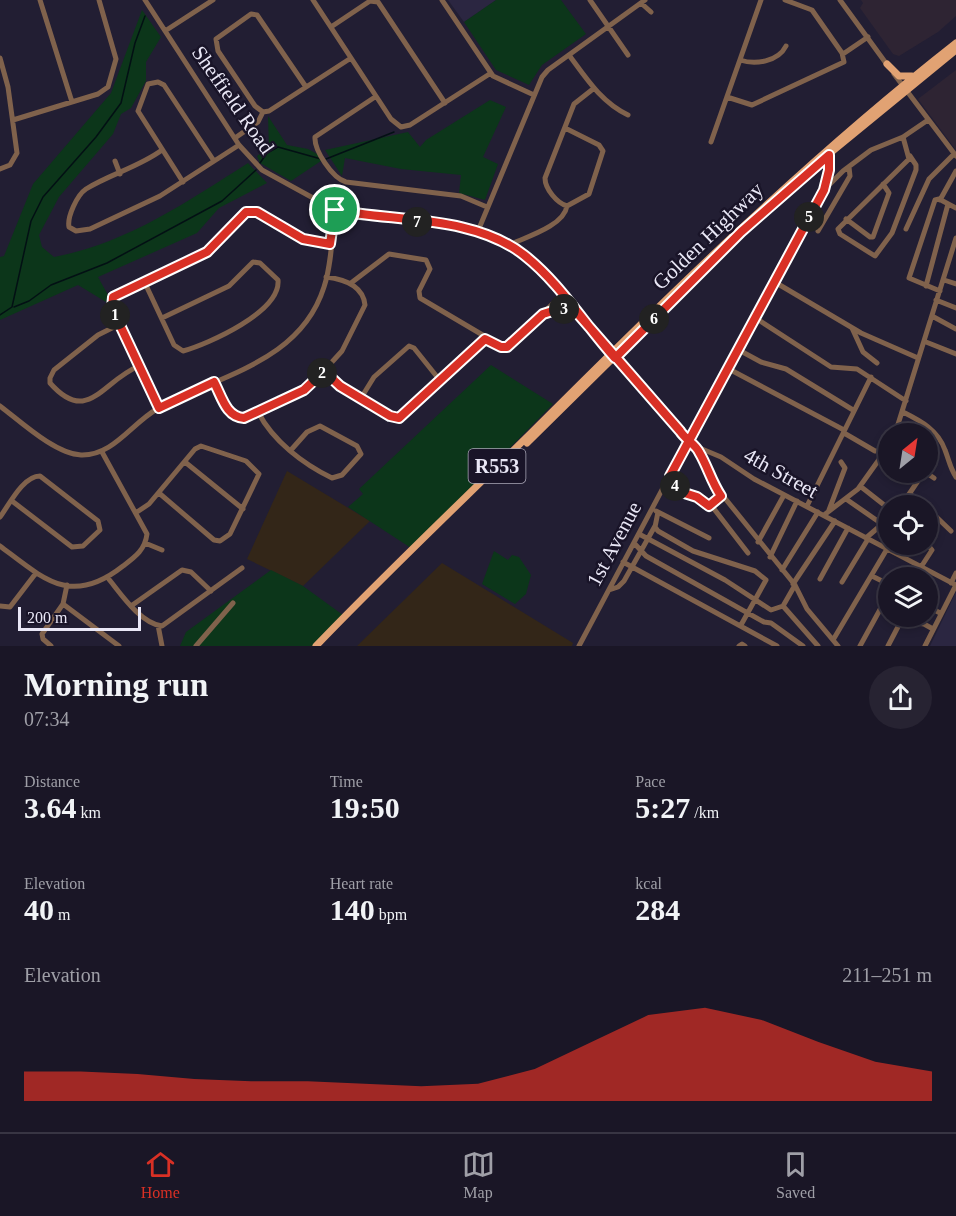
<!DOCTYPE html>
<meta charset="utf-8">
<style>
body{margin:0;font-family:Georgia,serif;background:#272332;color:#f1f3f6;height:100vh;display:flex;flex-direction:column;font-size:22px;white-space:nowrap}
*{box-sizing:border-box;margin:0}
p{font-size:20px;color:#9f9fa7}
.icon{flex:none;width:33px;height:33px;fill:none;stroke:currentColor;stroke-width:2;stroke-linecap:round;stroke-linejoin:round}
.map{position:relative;height:646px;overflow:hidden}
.details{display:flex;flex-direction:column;background:#1a1626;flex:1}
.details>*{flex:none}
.needle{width:39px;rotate:30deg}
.buttons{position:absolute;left:878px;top:423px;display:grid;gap:12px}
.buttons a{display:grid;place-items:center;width:60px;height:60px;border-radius:50%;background:#1a1626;box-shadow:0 3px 9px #0003,0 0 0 2px #383543;font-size:30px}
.scale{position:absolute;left:18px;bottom:15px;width:123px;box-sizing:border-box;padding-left:6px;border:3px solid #e9e7f6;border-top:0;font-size:16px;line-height:21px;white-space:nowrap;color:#e9e7f6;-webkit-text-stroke:4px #191428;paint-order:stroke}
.pin{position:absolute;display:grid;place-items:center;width:51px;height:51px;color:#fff;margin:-26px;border:3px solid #fff;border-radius:50%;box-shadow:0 2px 6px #0007}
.km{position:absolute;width:30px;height:30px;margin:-15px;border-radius:50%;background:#222;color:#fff;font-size:16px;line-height:30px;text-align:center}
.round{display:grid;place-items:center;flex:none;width:63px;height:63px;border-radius:32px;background:#272332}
.overview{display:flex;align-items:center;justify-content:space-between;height:102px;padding:0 24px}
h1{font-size:33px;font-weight:700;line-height:45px}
.metrics{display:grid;grid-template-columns:repeat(3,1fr);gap:9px;height:102px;padding:6px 24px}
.metrics div{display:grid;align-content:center}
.metrics b{font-size:30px;font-weight:700}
.metrics small{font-size:16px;font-weight:400}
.metrics p{font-size:16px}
.chart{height:168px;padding:12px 24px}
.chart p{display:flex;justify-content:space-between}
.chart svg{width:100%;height:108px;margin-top:6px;fill:#d93025;opacity:.7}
.tabs{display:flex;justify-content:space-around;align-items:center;height:84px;border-top:2px solid #383543;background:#1a1626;font-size:16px;color:#9f9fa7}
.tabs a{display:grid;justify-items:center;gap:3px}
.tabs .on{color:#d93025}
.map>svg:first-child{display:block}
.commercial{fill:#2e2433}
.industrial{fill:#332618}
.built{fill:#2b2641}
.green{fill:#0c361a}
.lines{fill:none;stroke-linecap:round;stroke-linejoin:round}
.stream{stroke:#031014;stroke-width:1.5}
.minor{stroke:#80624c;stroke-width:5}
.major{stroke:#e1a273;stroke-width:7}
.route-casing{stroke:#fff;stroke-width:12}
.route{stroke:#d93025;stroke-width:8}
.labels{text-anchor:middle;stroke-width:5;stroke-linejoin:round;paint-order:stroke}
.shield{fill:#191428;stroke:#aba8b8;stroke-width:1.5}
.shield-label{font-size:20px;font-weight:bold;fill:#e9e7f6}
.street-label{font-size:21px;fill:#e9e7f6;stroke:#191428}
</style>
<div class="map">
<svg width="956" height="646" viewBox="0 0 956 646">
<rect width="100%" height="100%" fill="#221e33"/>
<path class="commercial" d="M861,0H956V16L938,32L899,56L893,54L860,8L863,3Z
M956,70V150L918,99Z"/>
<path class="industrial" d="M287,471L370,521L303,586L247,559Z
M442,563L573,643L572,646H357Z"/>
<path class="built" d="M448,0H496L464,22Z
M956,592V646H930Z"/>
<path class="green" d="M496,0H561L586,34L542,65L529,85L496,70L464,22Z
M142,10L161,37L146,62V81L131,108L121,114L113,134L59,197L39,235L42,247L54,257C125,244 187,202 248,163L267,183L219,208L197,233L98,277L108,295L106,302L78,285L0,320V257L4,256L33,184L111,93Z
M490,100L506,107L483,157L498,164L485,200L459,193L461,175L401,169L345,158L342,176L325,150L408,132L420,147L426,140Z
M268,116L287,145L308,149L319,155L321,161L291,181L260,163L257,156L269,147Z
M491,365L553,404L411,548L348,507L363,494L359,489Z
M494,551L508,560L512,555L519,557L531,575L526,594L515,604L482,584Z
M271,570L303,586L343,615L313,646H180L186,632Z"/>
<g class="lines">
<path class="stream" d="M326,159L394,132
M260,163L267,153L278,147L321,159
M14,307L29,301L51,285L107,263L222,201L256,170
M0,315L12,307L31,221L43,197L96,137L121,103L135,43L145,16"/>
<path class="minor" d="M40,0L72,102
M145,0L239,145L262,170L335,210L476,230L509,245L544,274L690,444L721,457L754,479L956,585
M313,0L391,119L401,127L410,125L491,73
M442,0L493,76L534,95
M590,0L628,55
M840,0L888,66
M641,3L651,12
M331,27L370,1L378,2L445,103
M165,31L213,0
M843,54L868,37
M569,55C586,78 601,102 628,115
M0,58L8,87L17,153L10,165L0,169
M740,60C755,65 778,62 786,46
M894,74L956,156
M306,87L257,15L251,14L216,39L218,51L255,106L263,112L269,111L351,58
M375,97L315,137C314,150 332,178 346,182L461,196L487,207
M727,97L752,105L844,62L842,53L812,10L785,0
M13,120L98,94L108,87L116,59L99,0
M565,128L599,145L603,151L589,194L567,206C557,203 545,189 545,178L574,104L593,89
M903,137L909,159L838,229L840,234L875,256L892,233L916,170V165L910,156
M235,138L258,122L263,112
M711,142L761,0
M162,150C139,167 110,174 86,189C77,195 67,217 69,227L76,231L90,229L160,196L239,145
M115,161L120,174
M183,182L138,111L148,84L158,82L164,85L214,161
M824,188L829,170V155
M940,200L956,171
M846,219L870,237H873L889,193L883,184
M906,229L929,179L954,154
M478,231L542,77L548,70L645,0
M818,231L850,176L849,167
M509,245C526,237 564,226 567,206
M944,280L956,284
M144,281L174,345L183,351C208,344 281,312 278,280L260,263L253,262L229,286L162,318
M773,281L861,333L918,358
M351,283L389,254L426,260L430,269L419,291L420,298L503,347H507L562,295
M926,286L948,204
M940,291L909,278L935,200L939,199L956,208
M936,300L956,308
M545,312L562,308L576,313
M932,316L956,329
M754,317L831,367L857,369L906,401
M120,324L98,335L54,370L50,378V383C88,426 102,381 139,366
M852,328L863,352L877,363
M926,342L956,354
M737,349L761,362L786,369L853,410
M727,368L844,430
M324,371C334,381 387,421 400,418C408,416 416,405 422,400C428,393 437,387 438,378L414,348L409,346L374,377L361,398
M438,379L446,377L485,339
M215,382L229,412L240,418L286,399L311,385L342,351L365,305C363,285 343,279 326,277
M0,406C20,421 55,454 81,455C113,456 131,424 157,409C218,375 300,363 324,287C332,263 332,234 335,210
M159,408L112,308L114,296L207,252L242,214L250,210L303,239L330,244
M258,412C273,441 303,464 332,478L342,475L361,454L357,446L320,426L307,432L291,450
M903,412C921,421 938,430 945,450C949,460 950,468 956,477
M844,433L875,451H885
M895,434L956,238
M698,449L711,481L795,585L807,609L838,646
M185,462L243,509
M925,472L934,478
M670,476L678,491L697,497L709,506L721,496
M860,486L888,508
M910,494L925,506
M846,499L882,524
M711,505L748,553
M807,506L871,377
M901,506L924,472
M927,508L951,531
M829,510L845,468L841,462
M656,511L709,538
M137,512L149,504L195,449L201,446L246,461L259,474L230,534L220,541L214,540L159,493
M658,512L655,527L658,531L693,551L755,571L766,580L741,625
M824,515L858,489L888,447
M0,517C9,505 23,476 40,476L98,521L100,530L83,546L72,547L12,501
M639,534L725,580L771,610L783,606
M866,538L888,519
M758,542L784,495
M145,543L162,550
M634,543L646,556L764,622L771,623L803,646
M0,546C44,579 71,607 123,566C135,557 145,550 147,534L102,452
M770,557L797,501
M623,562L777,646
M921,567L932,550L927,544
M782,570L818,512
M872,576L888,584
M108,578C121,594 140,623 162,626L242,568
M820,579L848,528
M842,582L868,539
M951,583L956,573
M793,584L835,521
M67,585L63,604L119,646
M795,585L783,606L818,646
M609,590L618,587L624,581L655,526
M0,606L10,607L36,573
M131,606L182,570L191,572L211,591
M927,606L940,613
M158,625L162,646
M833,640L887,549
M51,646L43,639L42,634L63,604
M196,646L233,603
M579,646L773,281L824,190L843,171L871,150L903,137L928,120
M739,646L742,644L745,646
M860,646L888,595
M888,646L901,621L924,624L933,629
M925,646L956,585"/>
<path class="major" d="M887,64L899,76H912
M807,172L956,50
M754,221L799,180
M527,443L679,293
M316,646C385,574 458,505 529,435C666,298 803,163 956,43"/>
</g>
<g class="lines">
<defs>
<path id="route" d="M335,210L330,244L303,239L257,212H246L207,252L113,297L112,308L159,408L214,382C222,397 226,417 244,418L304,390L324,371L340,386L390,416L399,418L485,339L501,347H507L543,314L562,308L578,314L680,431C685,439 696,445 699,452C708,467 711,481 721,496L709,506L697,497L678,491L670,476L824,190L829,170V155L741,232L615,358C585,325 560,283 524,255C473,215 396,222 335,210"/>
</defs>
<use href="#route" class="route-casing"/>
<use href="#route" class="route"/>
</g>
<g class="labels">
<rect class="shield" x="468.5" y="449" width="57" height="34" rx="4.5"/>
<g class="shield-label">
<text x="497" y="473">R553</text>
</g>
<g class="street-label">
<text transform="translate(233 100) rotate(55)" y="7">Sheffield Road</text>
<text transform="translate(708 236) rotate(-44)" y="7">Golden Highway</text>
<text transform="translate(781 473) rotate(29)" y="7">4th Street</text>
<text transform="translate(614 544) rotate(-62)" y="7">1st Avenue</text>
</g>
</g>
</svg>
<div class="buttons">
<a><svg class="needle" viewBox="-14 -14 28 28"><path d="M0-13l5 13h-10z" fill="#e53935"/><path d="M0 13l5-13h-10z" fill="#9f9fa7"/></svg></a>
<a><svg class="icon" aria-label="locate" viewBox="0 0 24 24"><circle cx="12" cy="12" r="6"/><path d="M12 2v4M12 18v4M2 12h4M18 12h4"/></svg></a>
<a><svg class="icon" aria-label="layers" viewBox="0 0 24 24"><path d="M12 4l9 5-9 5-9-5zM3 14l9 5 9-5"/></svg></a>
</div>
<div class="scale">200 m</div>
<div class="pin" style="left:335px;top:210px;background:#1e9e55"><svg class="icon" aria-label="arrive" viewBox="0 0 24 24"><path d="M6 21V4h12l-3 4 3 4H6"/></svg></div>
<b class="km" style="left:115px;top:315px">1</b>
<b class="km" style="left:322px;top:373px">2</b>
<b class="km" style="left:564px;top:309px">3</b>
<b class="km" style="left:675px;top:486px">4</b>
<b class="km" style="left:809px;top:217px">5</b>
<b class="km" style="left:654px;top:319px">6</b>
<b class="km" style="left:417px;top:222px">7</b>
</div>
<section class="details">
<div class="overview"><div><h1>Morning run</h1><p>07:34</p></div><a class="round"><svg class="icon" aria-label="share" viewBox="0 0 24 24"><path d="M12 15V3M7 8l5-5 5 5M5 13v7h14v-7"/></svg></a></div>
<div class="metrics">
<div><p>Distance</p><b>3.64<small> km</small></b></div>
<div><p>Time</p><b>19:50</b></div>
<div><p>Pace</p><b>5:27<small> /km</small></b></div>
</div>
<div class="metrics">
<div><p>Elevation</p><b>40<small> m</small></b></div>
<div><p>Heart rate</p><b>140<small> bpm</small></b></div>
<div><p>kcal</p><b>284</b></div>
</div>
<div class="chart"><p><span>Elevation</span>211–251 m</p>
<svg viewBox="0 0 160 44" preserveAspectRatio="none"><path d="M0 44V32L10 32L20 33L30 35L40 36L50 36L60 37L70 38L80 37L90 31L100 20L110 9L120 6L130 11L140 20L150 28L160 32V44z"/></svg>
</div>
</section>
<nav class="tabs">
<a class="on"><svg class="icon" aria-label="home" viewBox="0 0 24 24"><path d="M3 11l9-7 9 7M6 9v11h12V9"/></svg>Home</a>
<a><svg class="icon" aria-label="map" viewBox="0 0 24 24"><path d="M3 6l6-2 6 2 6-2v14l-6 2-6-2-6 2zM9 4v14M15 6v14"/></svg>Map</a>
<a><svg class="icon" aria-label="saved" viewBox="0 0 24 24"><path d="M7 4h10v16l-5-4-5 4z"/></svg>Saved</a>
</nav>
